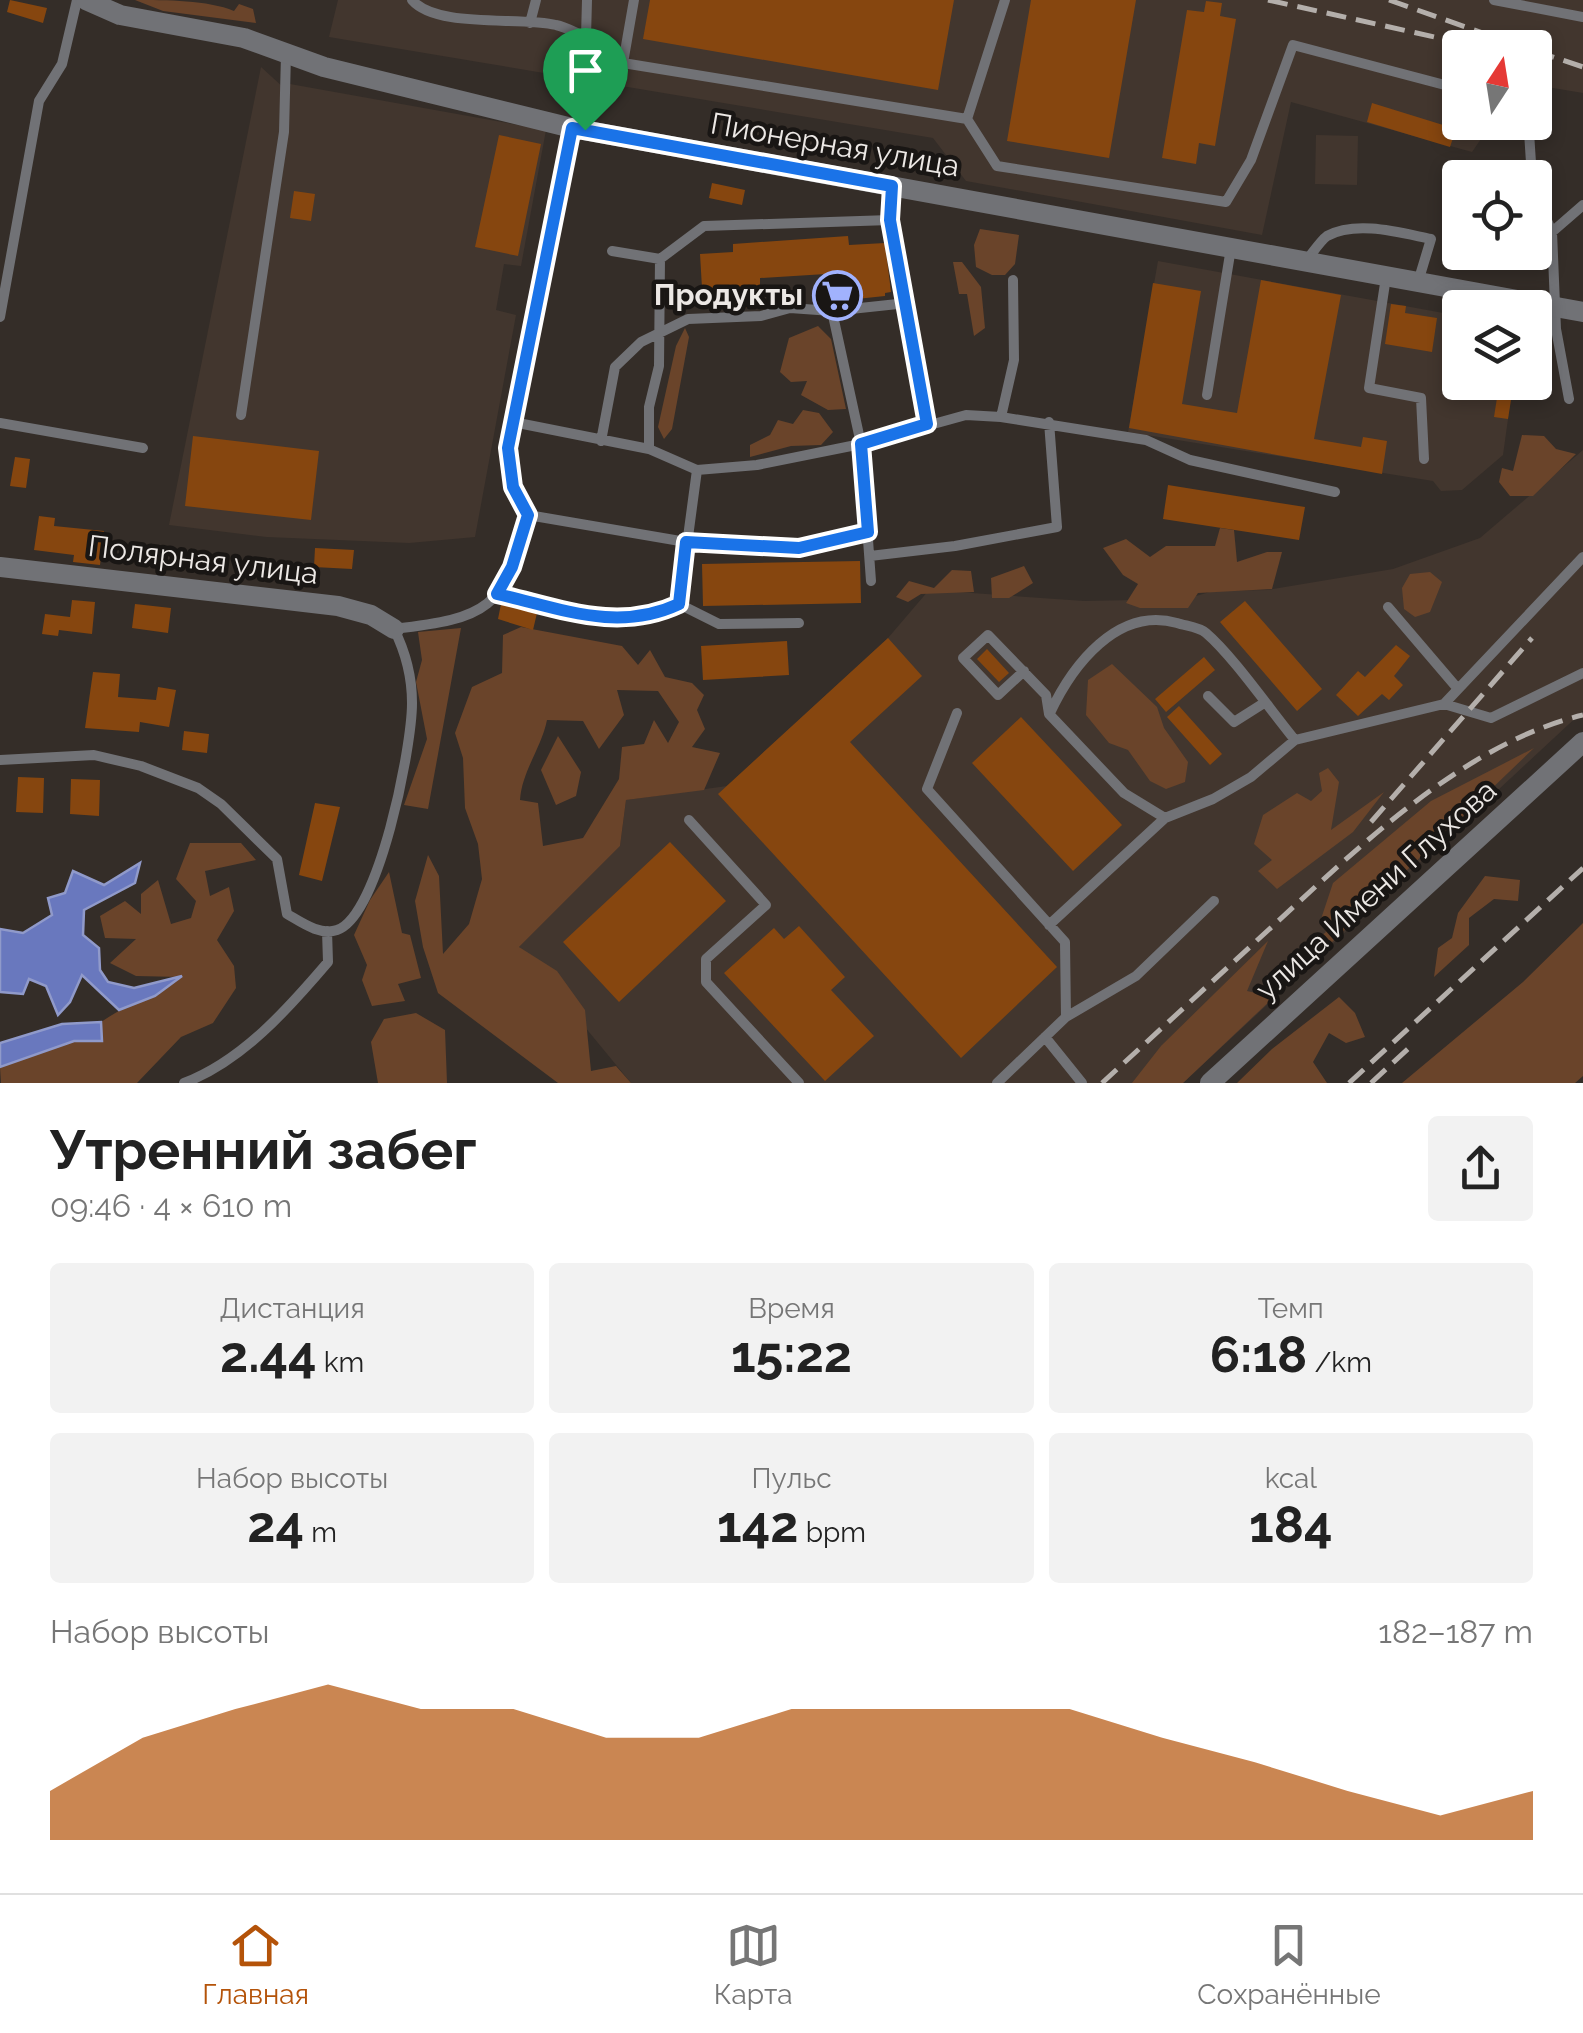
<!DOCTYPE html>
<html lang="ru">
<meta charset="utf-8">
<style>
body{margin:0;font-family:Raleway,sans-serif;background:#f2f2f2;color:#222;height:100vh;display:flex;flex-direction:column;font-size:38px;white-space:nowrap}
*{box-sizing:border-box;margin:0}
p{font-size:32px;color:#767676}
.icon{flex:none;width:55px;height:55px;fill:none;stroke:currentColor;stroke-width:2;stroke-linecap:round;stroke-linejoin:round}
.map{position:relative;height:1083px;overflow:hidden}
.side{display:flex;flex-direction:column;background:#fff;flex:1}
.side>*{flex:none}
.needle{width:65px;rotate:12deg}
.tools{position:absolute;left:1442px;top:30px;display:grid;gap:20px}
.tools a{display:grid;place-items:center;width:110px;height:110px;border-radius:10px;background:#fff;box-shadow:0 5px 15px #0003;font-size:50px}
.pin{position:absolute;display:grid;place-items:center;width:85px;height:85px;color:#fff;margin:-102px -42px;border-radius:50% 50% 50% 0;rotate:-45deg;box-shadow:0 0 10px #0007}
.pin .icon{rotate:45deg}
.round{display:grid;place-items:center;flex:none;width:105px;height:105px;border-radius:10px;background:#f2f2f2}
.overview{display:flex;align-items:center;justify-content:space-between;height:170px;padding:0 50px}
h1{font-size:55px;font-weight:700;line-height:75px}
.stats{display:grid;grid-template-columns:repeat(3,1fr);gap:15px;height:170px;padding:10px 50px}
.stats div{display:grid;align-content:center;border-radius:10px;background:#f2f2f2;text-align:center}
.stats b{font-size:50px;font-weight:700}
.stats small{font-size:28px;font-weight:400}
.stats p{font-size:28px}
.chart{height:280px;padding:20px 50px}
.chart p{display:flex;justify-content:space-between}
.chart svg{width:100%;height:180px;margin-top:10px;fill:#b45309;opacity:.7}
.dock{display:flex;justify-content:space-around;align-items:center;height:140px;border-top:2px solid #e0e0e0;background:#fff;font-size:28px;color:#767676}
.dock a{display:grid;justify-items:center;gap:5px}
.dock .active{color:#b45309}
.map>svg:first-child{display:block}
.built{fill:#42362e}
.green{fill:#6a442a;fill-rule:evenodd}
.water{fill:#6978be;stroke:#909aca;stroke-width:2.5}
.building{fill:#86460f}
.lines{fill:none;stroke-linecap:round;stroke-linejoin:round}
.lane{stroke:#717276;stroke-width:10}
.street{stroke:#717276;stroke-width:20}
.rail{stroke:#b4afab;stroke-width:5;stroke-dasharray:20 10;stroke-linecap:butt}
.route-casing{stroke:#fff;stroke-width:20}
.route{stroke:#1a73e8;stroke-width:12}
.labels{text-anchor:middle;stroke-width:9;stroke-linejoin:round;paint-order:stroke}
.street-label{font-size:30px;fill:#ece8e5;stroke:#191614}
.poi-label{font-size:30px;font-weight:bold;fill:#ece8e5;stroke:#191614;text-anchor:end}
</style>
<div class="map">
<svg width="1583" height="1083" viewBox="0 0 1583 1083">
<rect width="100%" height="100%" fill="#342d28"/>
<path class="built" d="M338,0H1583V93L1535,85V48H1460V122L1492,123L1472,152L1291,102L1262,235L966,181L933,138L329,37Z
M261,67L284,88L289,89L290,84L546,130L521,266L504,264L496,310L516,315L475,537L409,543L267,537L169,525Z
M1316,135L1358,136L1357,185L1315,184Z
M1158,261L1460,316V382L1513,383L1503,455L1462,490L1441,491L1433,481L1128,432Z
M1583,450V711L1183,1083H631L519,947L620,846L626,800L727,786L888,638L929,590L1084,601L1186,599L1213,591L1267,590L1393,569L1480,538Z"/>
<path class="green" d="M135,0C166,0 208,0 234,11L239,4L253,9L256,23L163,11Z
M980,229L1019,235L1015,264L1005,275H992L976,267L974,245Z
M953,262H962L981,287L985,328L974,336L967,294H959Z
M818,326L831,339L846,409L828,410L801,395L807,381L791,382L780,372L789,338Z
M685,328L689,337L672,429L664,439L658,427L676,346Z
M803,410L819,413L833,432L821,445L791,446L750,457V445L770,435L778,420L793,424Z
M1522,435L1544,436L1556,449L1576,454L1533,496H1510L1499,482L1502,468L1513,471Z
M1220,528L1234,530L1237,562L1267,552H1282L1272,589L1198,593L1188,608H1140L1126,603L1138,584L1123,575L1103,548L1126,539L1150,557L1166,546H1215Z
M1024,566L1033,583L1009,598H992L991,578Z
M952,570L971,571L974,592L921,594L908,602L896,597L909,581L934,588Z
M1430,572L1442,582L1430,612L1415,617L1404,609L1402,588L1410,574Z
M521,627L622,646L638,665L650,650L665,677L692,683L704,695L697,710L705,729L692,747L720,753L704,790L626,800L620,846L519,947L557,971L585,1010L591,1071L616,1066L631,1083H558L438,993L423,947L415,901L428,855L439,876L443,954L469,924L482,879L478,844L465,808L463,758L455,733L472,687L502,673L503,635ZM617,690L658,691L679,722L668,743L654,720L644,744L622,747L619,779L583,838L543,846L538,803L520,800C522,771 541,749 547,720L583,721L599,749L624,715Z
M461,628L428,809L404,805L427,739L416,682L422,660L418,632Z
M1112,664L1157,707L1164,728L1188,762L1185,782L1166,789L1150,781L1128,750L1109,743L1086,715L1088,680Z
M558,736L581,772L576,796L556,805L541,770Z
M1534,748L1331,943L1307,966L1306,949L1326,932L1321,919L1333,883L1431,801Z
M1328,768L1339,782L1331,830L1384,792L1353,832L1277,889L1258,871L1272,860L1254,844L1263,815L1297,793L1311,801L1322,791L1319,773Z
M190,843H241L256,860L205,871L210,896L229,887L234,911L217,940L234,966L236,988L213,1023L181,1037L137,1083H1L0,1067L74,1041H102L101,1022C127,1004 155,996 181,977L136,976L110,963L136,939L105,938L100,916L125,901L141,914V894L158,880L171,924L191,918L196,901L176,879Z
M389,872L402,933L410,935L421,978L398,984L405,1001L372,1006L362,980L367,965L354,935L370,900Z
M1485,876L1520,880L1518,901L1494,899L1469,918V945L1434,977L1438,948L1452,938L1458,913Z
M1583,923V1076L1575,1083H1402L1523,982Z
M1268,941L1247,991L1274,997L1183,1083H1132L1161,1046Z
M1339,997L1355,1013L1365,1037L1346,1043L1329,1033L1313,1062L1327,1083H1237L1272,1049Z
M416,1013L445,1030L447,1083H378L371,1042L384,1019Z"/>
<path class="water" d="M140,863L135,883L84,910L83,935L99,948L100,970L108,982L134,988L182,976L155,996L119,1010L82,975L70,1002L58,1015L46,986L29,979L23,994L0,992V929L23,933L52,915L48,898L65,893L73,871L104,885Z
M101,1022L102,1041H74L0,1067V1043L62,1024Z"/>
<path class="building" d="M10,0L47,8L43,23L7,12Z
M650,0H954L938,90L643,39Z
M1031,0H1136L1109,158L1007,141Z
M1206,1L1222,3L1220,16L1236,19L1215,146L1199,143L1196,164L1162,158L1187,10L1204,12Z
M1372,103L1456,129L1450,147L1367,122Z
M499,135L541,144L518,256L475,247Z
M712,183L745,190L742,205L709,198Z
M294,191L315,194L311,221L290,218Z
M848,236L849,245L885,243L891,292L885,293V296L828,302L826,274L760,278V307L732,308L731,303L703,305L700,254L733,252V244Z
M1261,280L1341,295L1314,439L1361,447L1363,437L1387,441L1382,474L1129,428L1153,283L1201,291L1182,404L1237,413Z
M1391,304L1406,306L1405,313L1437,318L1432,352L1385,344Z
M1499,385L1513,387L1508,419L1494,417Z
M193,436L319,451L311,520L185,506Z
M15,457L30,459L26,488L10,486Z
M1168,485L1305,507L1299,540L1163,519Z
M39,516L55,518L54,526L104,531L100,565L73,562L74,555L34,550Z
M315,548L354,550L352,569L314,567Z
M860,561L861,603L703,606L702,564Z
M72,600L95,602L92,634L59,630L58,636L42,634L45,614L70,617Z
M1245,601L1322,689L1297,711L1220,622Z
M135,604L171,608L168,633L132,628Z
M501,604L537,613L533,630L498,619Z
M888,638L922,676L850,742L1057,967L961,1058L718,794Z
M787,641L789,675L703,680L701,646Z
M1396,645L1410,656L1394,676L1403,685L1389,700L1382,694L1358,716L1336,695L1358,671L1365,677Z
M987,649L1009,673L999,682L977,659Z
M1204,657L1215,670L1166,712L1155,699Z
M93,672L120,674L118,697L156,700L158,687L176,690L169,727L140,722L139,732L85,728Z
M1179,706L1222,754L1210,765L1167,717Z
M1021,717L1122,825L1073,871L972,763Z
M184,731L209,734L207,753L182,750Z
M18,777L44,778L43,813L16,812Z
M71,779L100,780L99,816L70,814Z
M315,803L340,807L322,881L299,875Z
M670,842L726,901L619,1002L563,942Z
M799,926L845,977L831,990L874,1036L825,1081L724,973L774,928L784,939Z"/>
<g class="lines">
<path class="lane" d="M412,0C437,29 520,16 556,25C566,27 576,33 586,37L594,84L586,130
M634,0L623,63L967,119L997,166L1226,202L1251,160L1293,45L1460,89
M1494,0L1583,17
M530,23L536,0
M586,37L587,0
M967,119L1005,0
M572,128L508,449L513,487L528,515L686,542L799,548L868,532
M1529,132L1532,178
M892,187L890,220L927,425
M1535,193L1552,232
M612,251L660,259L704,226L890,220
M1306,261C1312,254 1320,241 1327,236C1357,220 1401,233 1431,239L1418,282
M1386,277L1369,388L1421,398L1424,459
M832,311L861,444L871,581
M0,317L39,101L62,64L77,0
M1207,395L1231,248
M1569,399L1556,329L1552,232L1583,205
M241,415L284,132L286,54
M1001,417L1014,360L1013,280
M513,422L649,449L697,470L757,465L861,444L966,415L1001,417L1146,440L1190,460L1335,492
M0,423L143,448
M601,441L615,367L641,342L688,319L761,316L790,308L832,311L907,303
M649,449V407L659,366L660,259
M697,470L679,604L719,624L799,623
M870,556L955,546L1057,527L1049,422
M497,594C559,608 618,633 679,604
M1388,607L1458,689
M1024,671L998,695L963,658L988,635L1046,695L1049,714L1124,793L1165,818
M1208,696L1234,722L1264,703
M1444,704L1491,718L1583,673
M957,713L927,789L1065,942L1066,1017L997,1083
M1050,713C1072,666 1117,606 1177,623C1186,626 1199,627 1206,633C1233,656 1271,711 1295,740
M0,760L94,755L141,766L198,788L221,804L277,859L287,914C301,922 320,936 337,930C379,916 412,747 412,703C412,676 406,653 394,629C487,618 505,610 528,515
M689,820L766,905L706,959V982L799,1083
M1049,925L1165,818L1213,799L1251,777L1295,740L1444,704L1583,557
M1066,1017L1136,976L1214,901
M1045,1037L1082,1083
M184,1083C242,1061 288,1009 328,962L327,931"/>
<path class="street" d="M86,0L120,15L244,38L324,67L572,128L1583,312
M0,567L338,606L371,615L394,629
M1210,1083L1583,742"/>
<path class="rail" d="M1268,0L1484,48
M1389,0L1525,48
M1535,51L1583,67
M1371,822L1532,638
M1102,1083C1160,1030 1218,976 1276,923C1362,844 1466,743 1583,715
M1349,1083L1583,868
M1371,1083L1411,1046"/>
</g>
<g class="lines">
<defs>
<path id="route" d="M572,128L892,186L890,220L927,424L861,444L868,532L799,548L686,542L679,604C617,633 560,608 497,594L512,567L528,515L513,487L508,448Z"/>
</defs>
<use href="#route" class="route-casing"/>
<use href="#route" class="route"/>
</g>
<defs>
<symbol id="supermarket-ring" viewBox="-11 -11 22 22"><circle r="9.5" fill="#191614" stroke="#a1b2fd" stroke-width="1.5"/><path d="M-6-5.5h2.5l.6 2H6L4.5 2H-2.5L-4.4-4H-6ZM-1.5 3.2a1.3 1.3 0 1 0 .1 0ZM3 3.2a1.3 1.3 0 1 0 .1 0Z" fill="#a1b2fd"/></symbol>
</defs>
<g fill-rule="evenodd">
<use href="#supermarket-ring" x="810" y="268" width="55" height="55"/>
</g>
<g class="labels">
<g class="street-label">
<text transform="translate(835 145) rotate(10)" y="10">Пионерная улица</text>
<text transform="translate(203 560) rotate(7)" y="10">Полярная улица</text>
<text transform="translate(1376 890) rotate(-42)" y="10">улица Имени Глухова</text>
</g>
<g class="poi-label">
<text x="803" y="305">Продукты</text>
</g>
</g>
</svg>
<div class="tools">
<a><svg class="needle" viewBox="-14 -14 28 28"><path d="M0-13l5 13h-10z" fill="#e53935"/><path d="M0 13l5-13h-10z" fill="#767676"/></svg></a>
<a><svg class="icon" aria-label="locate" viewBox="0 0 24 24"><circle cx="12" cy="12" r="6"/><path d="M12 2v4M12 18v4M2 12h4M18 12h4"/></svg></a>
<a><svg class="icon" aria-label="layers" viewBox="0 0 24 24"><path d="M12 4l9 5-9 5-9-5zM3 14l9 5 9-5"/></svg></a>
</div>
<div class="pin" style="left:585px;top:130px;background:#1e9e55"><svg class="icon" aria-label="arrive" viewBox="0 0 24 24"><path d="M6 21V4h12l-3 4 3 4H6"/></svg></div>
</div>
<section class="side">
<div class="overview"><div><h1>Утренний забег</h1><p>09:46 · 4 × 610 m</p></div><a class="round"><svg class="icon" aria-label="share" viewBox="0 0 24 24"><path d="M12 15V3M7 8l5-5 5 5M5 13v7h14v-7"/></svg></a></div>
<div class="stats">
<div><p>Дистанция</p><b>2.44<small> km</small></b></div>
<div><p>Время</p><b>15:22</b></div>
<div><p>Темп</p><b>6:18<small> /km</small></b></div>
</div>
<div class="stats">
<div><p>Набор высоты</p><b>24<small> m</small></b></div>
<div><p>Пульс</p><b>142<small> bpm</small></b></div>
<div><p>kcal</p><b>184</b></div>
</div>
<div class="chart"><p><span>Набор высоты</span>182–187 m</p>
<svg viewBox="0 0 160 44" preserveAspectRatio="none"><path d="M0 44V32L10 19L20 12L30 6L40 12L50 12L60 19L70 19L80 12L90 12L100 12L110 12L120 19L130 25L140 32L150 38L160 32V44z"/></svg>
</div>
</section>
<nav class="dock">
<a class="active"><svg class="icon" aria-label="home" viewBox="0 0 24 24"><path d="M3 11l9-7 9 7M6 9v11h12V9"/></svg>Главная</a>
<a><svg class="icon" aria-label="map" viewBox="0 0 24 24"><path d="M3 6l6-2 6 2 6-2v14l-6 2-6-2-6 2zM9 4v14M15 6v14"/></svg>Карта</a>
<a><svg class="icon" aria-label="saved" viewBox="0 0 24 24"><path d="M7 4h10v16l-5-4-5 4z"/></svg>Сохранённые</a>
</nav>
